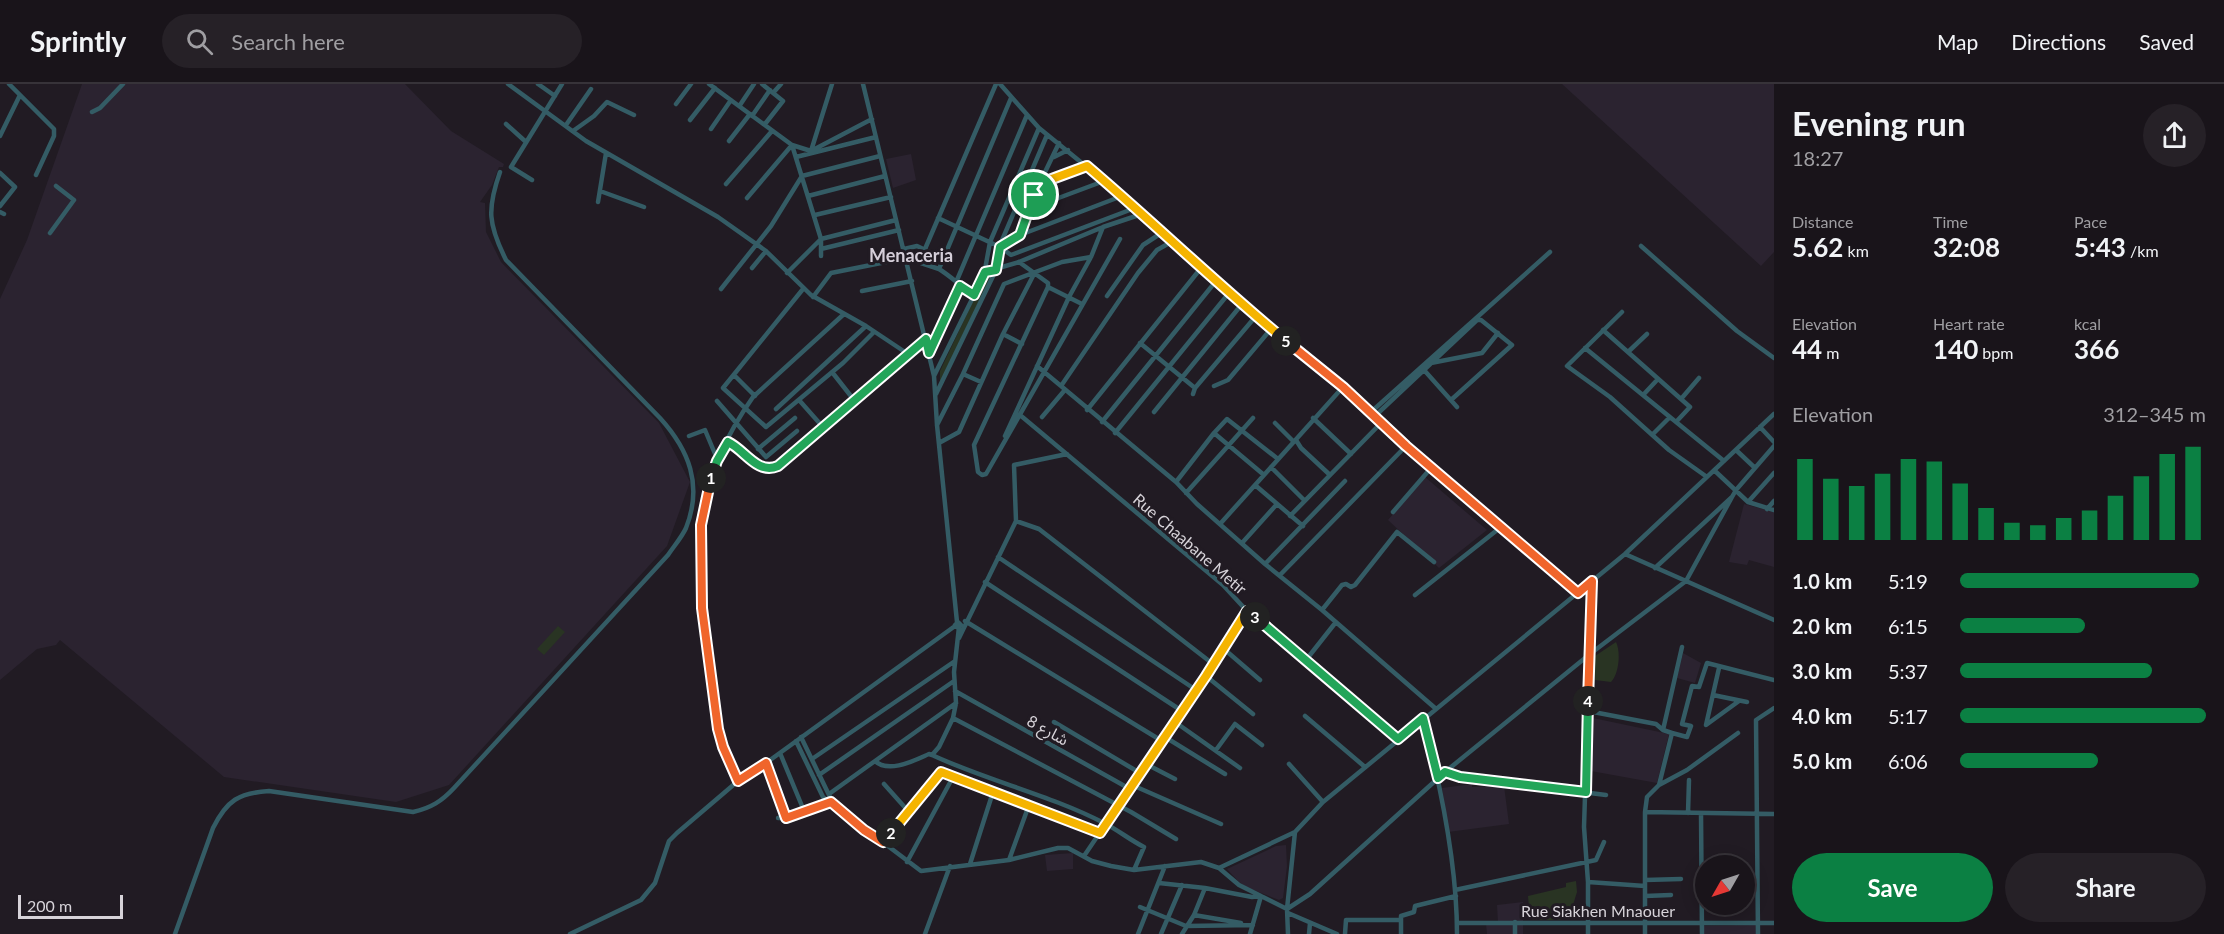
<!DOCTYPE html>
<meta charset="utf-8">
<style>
body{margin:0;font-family:Lato,"Noto Sans Arabic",sans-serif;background:#262127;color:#f1f3f6;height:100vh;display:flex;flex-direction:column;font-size:22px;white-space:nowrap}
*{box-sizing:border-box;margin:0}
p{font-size:20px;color:#9f9ea2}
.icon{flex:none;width:33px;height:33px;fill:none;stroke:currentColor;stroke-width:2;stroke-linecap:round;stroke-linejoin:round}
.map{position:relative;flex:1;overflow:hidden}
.sheet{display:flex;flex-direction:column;background:#19141a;width:450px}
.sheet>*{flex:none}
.needle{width:39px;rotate:231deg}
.tools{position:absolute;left:1695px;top:771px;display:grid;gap:12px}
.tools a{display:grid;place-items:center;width:60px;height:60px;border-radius:50%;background:#19141a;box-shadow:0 3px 15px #0003,0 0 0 2px #373339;font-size:30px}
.scale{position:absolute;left:18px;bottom:15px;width:105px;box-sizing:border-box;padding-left:6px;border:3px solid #d7d3d9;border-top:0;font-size:16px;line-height:21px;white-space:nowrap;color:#d7d3d9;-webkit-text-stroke:4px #211b23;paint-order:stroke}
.pin{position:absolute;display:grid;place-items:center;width:51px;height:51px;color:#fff;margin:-26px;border:3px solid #fff;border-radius:50%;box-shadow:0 2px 6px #0007}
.km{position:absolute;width:30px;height:30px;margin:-15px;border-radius:50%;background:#222;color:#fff;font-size:16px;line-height:30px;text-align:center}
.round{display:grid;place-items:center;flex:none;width:63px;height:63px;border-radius:32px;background:#262127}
.head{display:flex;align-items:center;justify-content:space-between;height:102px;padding:0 18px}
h1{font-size:33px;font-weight:700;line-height:45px}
.figures{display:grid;grid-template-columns:repeat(3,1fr);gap:9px;height:102px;padding:6px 18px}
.figures div{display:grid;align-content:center}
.figures b{font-size:26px;font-weight:700}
.figures small{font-size:16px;font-weight:400}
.figures p{font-size:16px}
.chart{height:168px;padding:12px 18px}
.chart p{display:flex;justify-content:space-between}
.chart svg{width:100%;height:108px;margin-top:6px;stroke:#0b8043;stroke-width:6}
.primary-button{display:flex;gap:12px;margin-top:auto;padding:12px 18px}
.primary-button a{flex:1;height:69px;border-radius:36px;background:#0b8043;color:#fff;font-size:24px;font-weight:700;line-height:69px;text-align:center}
.primary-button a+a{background:#262127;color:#f1f3f6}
ul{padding:0 18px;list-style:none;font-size:20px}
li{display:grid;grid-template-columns:96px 72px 1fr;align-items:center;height:45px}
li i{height:15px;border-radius:8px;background:#0b8043}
header{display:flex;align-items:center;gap:36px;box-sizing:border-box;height:84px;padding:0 30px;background:#19141a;border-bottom:2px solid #373339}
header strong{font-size:28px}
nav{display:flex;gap:33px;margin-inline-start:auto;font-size:21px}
.search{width:420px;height:54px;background:#262127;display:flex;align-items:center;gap:15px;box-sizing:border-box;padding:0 21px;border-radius:33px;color:#9f9ea2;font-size:22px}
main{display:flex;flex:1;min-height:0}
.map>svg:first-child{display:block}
.built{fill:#2b2330}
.green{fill:#293423}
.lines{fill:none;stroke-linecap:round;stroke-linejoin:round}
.minor{stroke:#345c65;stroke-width:4.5}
.split-1-casing{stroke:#fff;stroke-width:12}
.split-2-casing{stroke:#fff;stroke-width:12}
.split-3-casing{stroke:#fff;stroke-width:12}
.split-4-casing{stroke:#fff;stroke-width:12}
.split-5-casing{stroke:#fff;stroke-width:12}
.split-6-casing{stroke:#fff;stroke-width:12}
.split-1{stroke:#22a559;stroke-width:8}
.split-2{stroke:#f0652b;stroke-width:8}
.split-3{stroke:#f5b400;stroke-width:8}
.split-4{stroke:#22a559;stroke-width:8}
.split-5{stroke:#f0652b;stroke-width:8}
.split-6{stroke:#f5b400;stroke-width:8}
.labels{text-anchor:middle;stroke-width:6;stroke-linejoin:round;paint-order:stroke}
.street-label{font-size:16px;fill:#d7d3d9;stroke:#211b23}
.neighbourhood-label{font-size:18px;font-weight:bold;fill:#d5ced9;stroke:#211b23}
</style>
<header>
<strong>Sprintly</strong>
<div class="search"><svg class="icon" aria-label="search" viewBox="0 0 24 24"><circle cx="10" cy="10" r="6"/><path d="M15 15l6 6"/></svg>Search here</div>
<nav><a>Map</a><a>Directions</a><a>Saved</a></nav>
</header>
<main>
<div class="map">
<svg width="1774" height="850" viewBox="0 0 1774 850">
<rect width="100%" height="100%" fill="#211b23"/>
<path class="built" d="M82,0H405L451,47L504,80L503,83H499L492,101L480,118L485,119L486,148L501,178L659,339L690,398L667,462L449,701L396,718L224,693L60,556L56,561L37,565L0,596V215L27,156Z
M1562,0H1774V168L1761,182Z
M911,70L916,96L893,104L886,75Z
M1425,393L1487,446L1439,484L1388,436Z
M1744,420L1774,428V483L1749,476L1747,481L1729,478Z
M1683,569L1701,579L1695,599L1677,594Z
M1593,634L1669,650L1657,699L1591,687Z
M1472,700V703L1504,702L1509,740L1448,748L1442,704Z
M1286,761L1287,782L1283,814L1279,816L1246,803L1238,797L1227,785L1276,762Z
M1073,769V785L1047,787L1045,771Z
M1523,818V850H1487L1486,840L1498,839L1497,821Z
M1756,841V850H1704V842Z"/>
<path class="green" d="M988,189L992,190L940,298V287L985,192Z
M558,542L565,548L544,571L537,565Z
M1616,558C1621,568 1619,590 1611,598L1595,596V572Z
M1576,797L1577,808L1572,824L1562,826V836H1530L1528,812L1566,803V799Z"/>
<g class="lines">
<path class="minor" d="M9,0L54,45V52L36,91
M508,0L586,57L718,133L766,167L811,211L866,242L908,270
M538,0L555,12
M709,0L792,61L747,114
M762,0L783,17L765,40
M863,0L934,292L937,341L957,538
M1000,0L1039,44L1104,97L1173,157L1216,197L1343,303L1431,384L1578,509
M773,9L781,0
M676,20L691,0
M740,21L754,0
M92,28L100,24L123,0
M752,32L770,6
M690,36L715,4
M506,40L526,58
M566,41L591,5
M711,45L731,16
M573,47L594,32L607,18L634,31
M0,52L20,11
M729,57L750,30
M811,67L832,0
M796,73L876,53
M1054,73L1068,66
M0,89L15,103L0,122
M532,96L511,83L562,0
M1041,99L1087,82
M726,100L772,47
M600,107L644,123
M808,112L885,92
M598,118L606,69
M1029,125L1104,97
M0,128L4,130
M815,131L891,113
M938,134L1000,163L1011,171L1135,124
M50,149L74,116L56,102
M1020,151L1034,111L1059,59
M1002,161L1020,151L1122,112
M1641,162L1737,247L1774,274
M821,165L899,146
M904,165L917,162L944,175
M925,165L996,0
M821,172V155L792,61L811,67L872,35
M1019,178L1048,199V203L1082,220
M752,184L766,167
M985,188L1019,178L1103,143L1142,130
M787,189L821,155L896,136
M957,196L1027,31
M1048,203L974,361L978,388L982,391L986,390L1120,155
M721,205L771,142L802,92L880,72
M803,205L723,304L766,343L843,279L874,248
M862,207L912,197
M974,211C961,203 952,193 939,185L1011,14
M1107,212L1143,161L1163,148
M813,213L831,189L906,174L939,185
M1622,228L1567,282L1610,313L1669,366L1707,393
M1603,246L1690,323L1676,338
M1003,250L1022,260
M1140,259L1195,304
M1585,264L1724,377
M930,268L960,202
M1628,268L1647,250
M1431,279L1482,269L1498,249
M1037,282L1176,398L1197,420L1265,480L1322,526L1435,624
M1424,286L1457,323
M832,288L854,316
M963,290L981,298
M734,291L755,312
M934,292L984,191L990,158L1039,44
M1061,302L1138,189L1157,166L1173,157
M1214,302L1228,296L1271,245
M936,310L996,186L1000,161L1047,51
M1193,310L1195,304L1256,232
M1644,310L1658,295
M1681,315L1699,294
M799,316L822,342
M717,317L766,373L797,347
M776,325L866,242
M1087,326L1201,184
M1154,328L1242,220
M1371,328L1550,168
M1020,331L1223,501L1247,527L1398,655
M1375,332L1477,236H1481L1512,261L1451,316
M1042,333L1064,307
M1313,334L1351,370
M1102,338L1216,197
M1275,339L1294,358
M937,341L963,290L1004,200L1062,178L1091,173
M1760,343L1774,358
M1115,349L1229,209
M1214,349L1264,391
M1653,350L1670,333
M689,352L705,346L718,377
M1005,352L1069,213L1091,173L1103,143
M1296,356L1301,364L1330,391
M728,358C745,366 757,391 778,382L926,255
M939,359L959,348L1003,250L1034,190
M758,365L795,334
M1736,366L1754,383
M1271,383L1304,416
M1715,387L1748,418L1774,426
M1176,398L1214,349L1227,335L1278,375
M1255,401L1303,442
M1186,409L1253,334
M1748,418L1774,389
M1767,425L1774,417
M1393,428L1431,384
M1290,432L1382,338
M1016,437L1039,445L1213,580
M1220,440L1343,303
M1242,459L1277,420
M1625,470L1774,536
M998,473L1196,606
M1265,480L1345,397
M1655,484L1732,413L1736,406L1774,362
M1280,491L1406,362
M985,498L1182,627
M1415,511L1501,443
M1322,526L1342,501L1346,500L1351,503L1355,501L1397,448L1434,478
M965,537L1162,657
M958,538L961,541L958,544L955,541Z
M959,554L1016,437L1014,381L1067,370
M1224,565L1260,596
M1306,576L1336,538
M1719,584L1706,641L1739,617
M1206,592L1253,630
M955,607L1130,705
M1713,611L1747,618
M1588,627L1656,640L1663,646L1672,649L1659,701
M1305,632L1365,683
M953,634L1131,728L1176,755
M1423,634C1441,703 1457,779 1457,850
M1054,638L1140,689
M1175,638L1240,684
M1663,646L1682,563
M1672,649L1687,653L1691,642L1682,640L1692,602L1699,603L1707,579L1774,596
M801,653L830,713
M1165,653L1225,690
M796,657L823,713L921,787L1009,776L1058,764H1068L1092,777L1111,782L1134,786L1201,778L1219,784L1295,748L1323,718L1625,470L1774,330
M1216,666L1235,640L1262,661
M780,669L802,722
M932,671C988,697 1050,711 1104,739C1118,746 1130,756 1144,763L1134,786
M812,675L955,577
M875,677L956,619
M766,679L786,734
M1146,680L1175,695
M1289,680L1323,718
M1445,688L1460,693L1606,711
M819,691L954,597
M738,697L723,663L718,645C709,595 703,545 702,494C702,476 699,458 701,439C706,394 727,350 753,313L844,230
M884,700L909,728
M1132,701L1221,740
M829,710L875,677C889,690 915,676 929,670L932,671L939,663L953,634L956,619L954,588L959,543
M1645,728L1774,730
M1688,729L1689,696
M1701,729L1702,850
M778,734H786L830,718
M883,758L941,688L1100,749
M1084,772L1206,592L1247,527
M1009,776L1029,721
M907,778L953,693
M970,780L993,708
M1219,784L1239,801L1287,825L1310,810L1445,688L1590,570L1686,497L1732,413
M1645,796L1681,795
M1588,798L1645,802
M1159,799L1205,804L1252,813L1261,812L1250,850
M1455,806L1596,776L1604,758
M1645,812L1671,811
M1140,823L1186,842L1253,841
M1288,829L1337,850
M1194,831L1241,839
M1515,838V850
M1457,839H1774
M175,850L213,744C227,716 239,709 269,707L413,728C431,724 442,717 454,704L668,471C674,462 682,453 686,444C703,401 689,366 660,334L506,176C488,140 487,125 500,88
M570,850L641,816L655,799L669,757L677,749L738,697L766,679L955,542
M925,850L950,782
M1138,850L1165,782
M1161,850L1182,801
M1182,850L1194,831L1205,804
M1288,850L1287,825L1295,748
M1309,850L1310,839
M1345,850L1346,836H1401
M1401,850V832L1414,828L1415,822L1456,812
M1588,850V798L1584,743L1592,497
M1645,850V728L1647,713L1659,701L1687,686L1738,649
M1758,850L1756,636L1774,624"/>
</g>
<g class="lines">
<defs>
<path id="split-1" d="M711,394L717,377L728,358C745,366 757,391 778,382L926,255L929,269L960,202L974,211L985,188L996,186L1000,163L1020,151L1034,111"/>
<path id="split-2" d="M711,394L701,441L702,524L718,645L723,663L738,697L766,679L786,734L831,718L864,746L883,758L891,749"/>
<path id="split-3" d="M891,749L941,688L1100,749L1206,592L1247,527L1255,533"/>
<path id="split-4" d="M1255,533L1398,655L1423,634L1438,694L1445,688L1460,693L1586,708L1588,617"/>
<path id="split-5" d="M1286,257L1343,303L1406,362L1578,509L1592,497L1588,617"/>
<path id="split-6" d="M1034,111L1041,99L1087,82C1154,139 1218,201 1286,257"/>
</defs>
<use href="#split-1" class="split-1-casing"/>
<use href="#split-2" class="split-2-casing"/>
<use href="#split-3" class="split-3-casing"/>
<use href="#split-4" class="split-4-casing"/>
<use href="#split-5" class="split-5-casing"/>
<use href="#split-6" class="split-6-casing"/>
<use href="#split-1" class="split-1"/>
<use href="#split-2" class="split-2"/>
<use href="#split-3" class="split-3"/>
<use href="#split-4" class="split-4"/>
<use href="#split-5" class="split-5"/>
<use href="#split-6" class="split-6"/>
</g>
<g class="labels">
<g class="street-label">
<text transform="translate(1190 460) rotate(41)" y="6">Rue Chaabane Metir</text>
<text transform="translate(1048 646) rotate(29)" y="6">شارع 8</text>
<text x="1598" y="833">Rue Siakhen Mnaouer</text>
</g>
<g class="neighbourhood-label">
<text x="911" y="178">Menaceria</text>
</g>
</g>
</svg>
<div class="tools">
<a><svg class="needle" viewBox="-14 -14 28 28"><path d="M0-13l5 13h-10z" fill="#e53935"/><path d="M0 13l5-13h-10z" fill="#9f9ea2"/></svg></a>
</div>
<div class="scale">200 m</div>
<div class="pin" style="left:1034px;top:111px;background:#1e9e55"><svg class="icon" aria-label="arrive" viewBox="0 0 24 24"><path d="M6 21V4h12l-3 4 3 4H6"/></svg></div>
<b class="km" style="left:711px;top:394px">1</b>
<b class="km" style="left:891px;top:749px">2</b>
<b class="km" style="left:1255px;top:533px">3</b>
<b class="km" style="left:1588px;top:617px">4</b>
<b class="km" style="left:1286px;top:257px">5</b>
</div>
<section class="sheet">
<div class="head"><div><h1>Evening run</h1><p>18:27</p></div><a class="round"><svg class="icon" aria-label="share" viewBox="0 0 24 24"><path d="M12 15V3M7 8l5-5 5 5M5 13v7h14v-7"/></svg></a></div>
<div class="figures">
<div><p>Distance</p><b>5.62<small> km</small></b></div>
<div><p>Time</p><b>32:08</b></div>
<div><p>Pace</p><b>5:43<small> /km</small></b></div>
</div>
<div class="figures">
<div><p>Elevation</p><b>44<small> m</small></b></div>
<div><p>Heart rate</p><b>140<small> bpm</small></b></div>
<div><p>kcal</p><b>366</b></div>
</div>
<div class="chart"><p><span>Elevation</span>312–345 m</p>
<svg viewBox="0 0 160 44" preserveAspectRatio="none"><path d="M5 44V11M15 44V19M25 44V22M35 44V17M45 44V11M55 44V12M65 44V21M75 44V31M85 44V37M95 44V38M105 44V35M115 44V32M125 44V26M135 44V18M145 44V9M155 44V6"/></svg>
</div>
<ul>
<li><b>1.0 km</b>5:19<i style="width:97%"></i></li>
<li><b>2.0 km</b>6:15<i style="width:51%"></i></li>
<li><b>3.0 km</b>5:37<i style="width:78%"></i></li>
<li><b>4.0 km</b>5:17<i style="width:100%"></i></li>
<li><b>5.0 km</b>6:06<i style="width:56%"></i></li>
</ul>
<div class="primary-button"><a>Save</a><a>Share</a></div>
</section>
</main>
